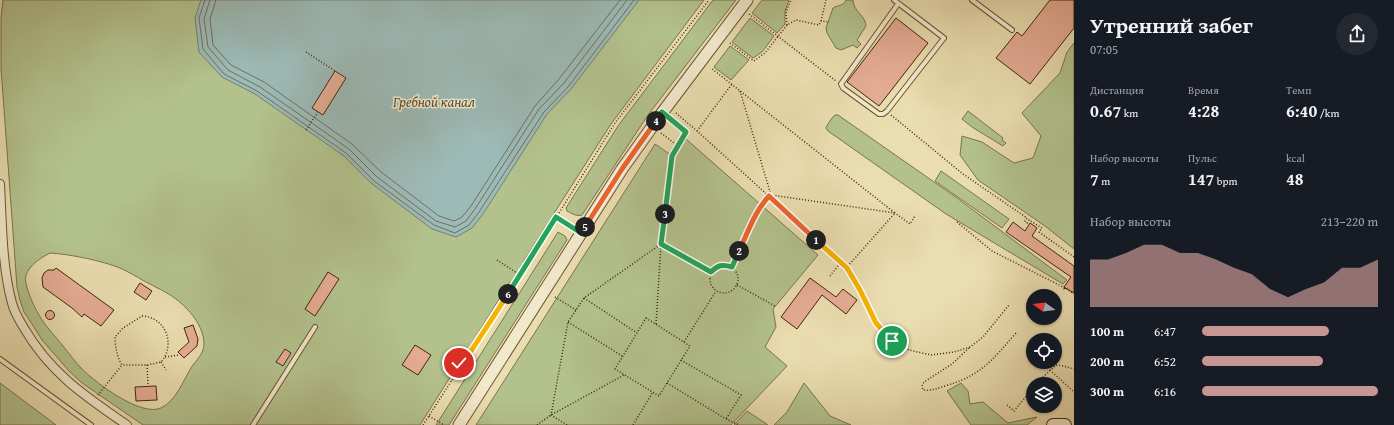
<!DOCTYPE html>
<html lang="ru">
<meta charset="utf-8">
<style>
body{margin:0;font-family:"Gentium Book Plus",serif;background:#242831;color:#f1f3f6;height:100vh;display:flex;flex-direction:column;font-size:15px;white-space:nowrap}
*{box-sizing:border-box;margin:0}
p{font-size:13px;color:#9ea1a6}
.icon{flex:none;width:22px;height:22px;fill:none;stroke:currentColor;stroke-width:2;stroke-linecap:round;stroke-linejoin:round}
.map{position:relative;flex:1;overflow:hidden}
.side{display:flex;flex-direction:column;background:#171b24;width:320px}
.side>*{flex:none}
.needle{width:26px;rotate:284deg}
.controls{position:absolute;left:1026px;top:289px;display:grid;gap:8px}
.controls a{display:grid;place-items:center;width:36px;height:36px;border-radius:50%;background:#171b24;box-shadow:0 1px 3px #0004;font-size:20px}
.pin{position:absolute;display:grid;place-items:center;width:34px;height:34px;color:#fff;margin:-17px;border:2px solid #fff;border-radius:50%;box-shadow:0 1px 4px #0007}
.km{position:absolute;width:20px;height:20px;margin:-10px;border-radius:50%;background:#222;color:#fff;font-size:11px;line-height:20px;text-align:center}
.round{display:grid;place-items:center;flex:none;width:42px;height:42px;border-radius:21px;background:#242831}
.headline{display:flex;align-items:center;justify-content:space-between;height:68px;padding:0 16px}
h1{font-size:22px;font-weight:700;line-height:30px}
.metrics{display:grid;grid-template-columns:repeat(3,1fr);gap:6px;height:68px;padding:4px 16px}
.metrics div{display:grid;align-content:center}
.metrics b{font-size:17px;font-weight:700}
.metrics small{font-size:11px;font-weight:400}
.metrics p{font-size:11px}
.chart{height:112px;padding:8px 16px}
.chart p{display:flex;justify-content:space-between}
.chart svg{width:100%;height:72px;margin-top:4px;fill:#c59692;opacity:.7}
ul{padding:0 16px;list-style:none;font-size:13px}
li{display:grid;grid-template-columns:64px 48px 1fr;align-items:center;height:30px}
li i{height:10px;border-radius:5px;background:#c59692}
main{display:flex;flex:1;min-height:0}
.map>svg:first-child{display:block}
.green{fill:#b3c28d;stroke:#7a744c;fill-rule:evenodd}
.water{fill:#9cbab6;stroke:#787f72}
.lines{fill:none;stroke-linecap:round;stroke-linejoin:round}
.shore{stroke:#6f7060;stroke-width:1}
.building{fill:#e5ac94;stroke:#42260b}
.service-casing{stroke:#6c5434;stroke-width:6}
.minor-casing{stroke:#6c5434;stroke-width:10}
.tertiary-casing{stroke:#6c5434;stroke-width:13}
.secondary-casing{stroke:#42260b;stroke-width:14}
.path{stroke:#42260b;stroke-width:1.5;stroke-dasharray:1 2;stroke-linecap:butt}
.service{stroke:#f1e9cb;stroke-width:4}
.minor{stroke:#f1e9cb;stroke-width:8}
.tertiary{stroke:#f1e9cb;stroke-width:11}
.secondary{stroke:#f1e9cb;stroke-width:12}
.split-1-casing{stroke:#fff;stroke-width:8}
.split-2-casing{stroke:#fff;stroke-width:8}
.split-3-casing{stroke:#fff;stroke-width:8}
.split-4-casing{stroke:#fff;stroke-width:8}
.split-5-casing{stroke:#fff;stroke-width:8}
.split-6-casing{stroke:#fff;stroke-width:8}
.split-7-casing{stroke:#fff;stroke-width:8}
.split-1{stroke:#f5b400;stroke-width:5}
.split-2{stroke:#f0652b;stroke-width:5}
.split-3{stroke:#22a559;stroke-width:5}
.split-4{stroke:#22a559;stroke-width:5}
.split-5{stroke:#f0652b;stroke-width:5}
.split-6{stroke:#22a559;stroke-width:5}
.split-7{stroke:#f5b400;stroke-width:5}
.labels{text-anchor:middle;stroke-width:3;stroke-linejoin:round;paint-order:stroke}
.water-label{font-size:14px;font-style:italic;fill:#584b36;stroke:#f1e9cb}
</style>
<main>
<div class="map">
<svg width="1074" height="425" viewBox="0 0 1074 425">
<rect width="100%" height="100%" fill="#eaddaf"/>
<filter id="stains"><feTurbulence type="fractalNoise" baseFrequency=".005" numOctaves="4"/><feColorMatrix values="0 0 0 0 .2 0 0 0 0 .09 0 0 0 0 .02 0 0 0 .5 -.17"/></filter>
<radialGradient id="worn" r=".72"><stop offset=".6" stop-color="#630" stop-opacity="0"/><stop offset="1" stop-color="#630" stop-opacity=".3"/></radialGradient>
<path class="green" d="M3,0H704L611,124L523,262L524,263L511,283L510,282L420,425H143L82,383L69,371L42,340L32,324L24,312L20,300L17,287L1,68V18ZM50,253C69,254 103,261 120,268C129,272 137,277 144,281C155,287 167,292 176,299C189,309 204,326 204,344C204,354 196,360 191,368C183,381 176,401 161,408C141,417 96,383 82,369C75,362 69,353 63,346C56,337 48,329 42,320C36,311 23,285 26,275C30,265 40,258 50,253Z
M713,0H736L648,115L582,215C577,217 571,213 567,211L566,208L618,126Z
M762,0H789L785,11V24L777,33L752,13Z
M846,0H853C853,11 866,16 866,26L857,40L861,44L857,48L853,45L841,50L836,48L827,33L826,28L833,8C838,5 844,6 846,0Z
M750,18L774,36L762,52L753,58L732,42Z
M1074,43V249L1045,226L978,180L960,155L962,136L982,142L1014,163L1033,158L1041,136L1022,113L1060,73L1067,52Z
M730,46L749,60L731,80L714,67Z
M968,111L1003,138L1002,140L1006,143L1003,146L972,127L962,119Z
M835,115H838L957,198L1067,280L1063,284L946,214L828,131L826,128C828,123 831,119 835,115Z
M686,139L818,255L773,309L776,327L765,347L787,366L731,425H476L655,144L674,157Z
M941,171L1009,219L1002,228L935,181Z
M558,232L565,236L567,240L449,425H436Z
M0,383L56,425H0Z
M804,383L830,416L851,425H774L787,412Z
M961,383L968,391L970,404L983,402L1008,423L1037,417L1027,425H971L947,391Z
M747,411L768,425H734Z"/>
<path class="water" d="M201,0H639L571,89L547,114L483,214L472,228L456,237L432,229L371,183L344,156L255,94L222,77L199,52L195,18Z"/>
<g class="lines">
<path class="shore" d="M205,0L199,18L203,49L224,74L257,91L346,153L374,181L434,225L455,233L469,225L479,212L544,112L568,87L634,0
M210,0L204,19L208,47L228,70L260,87L349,149L377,177L436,221L455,227L466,221L475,209L539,109L564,83L627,0
M216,0L210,19L213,45L231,65L264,82L352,144L381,172L439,216L454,221L462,217L471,206L535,106L559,79L620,0"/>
</g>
<path class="building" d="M1050,0H1074V28L1030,84L996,58L1017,32L1022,36Z
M896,18L928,43L879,106L847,82Z
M335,71L346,78L323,115L312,108Z
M1013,222L1025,231L1030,223L1037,228L1032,236L1074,266V293L1064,287L1071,277L1006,232Z
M56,268L114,310L101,326L84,314L82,317L72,308L43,287L42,278L44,273L48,270H54Z
M328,272L339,279L315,316L305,309Z
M810,278L836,297L843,289L857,300L846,314L822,295L797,329L781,317Z
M140,283L152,291L146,300L134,292Z
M45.5 315a4.5 4.5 0 1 1 9 0a4.5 4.5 0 1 1-9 0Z
M193,325L198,339L197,346L184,358L178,352L189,342L184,328Z
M415,345L431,355L418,375L402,365Z
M285,349L291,353L283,366L276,362Z
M156,386L157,400L136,401L135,387Z"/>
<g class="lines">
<defs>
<path id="service" d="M894,0L944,38L887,111L883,114H879L843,88L841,84L898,4
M972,0L1012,30
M663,113L686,132L678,146
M556,217L579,232
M0,359L91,425
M253,425L315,327"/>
<path id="minor" d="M0,184C2,222 2,267 12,303C14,311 19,320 24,328C50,373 85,396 127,425"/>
<path id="tertiary" d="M459,425L622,169L662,113L747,0"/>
<path id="secondary" d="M1053,425H1065"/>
</defs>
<use href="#service" class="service-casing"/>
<use href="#minor" class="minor-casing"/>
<use href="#tertiary" class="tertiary-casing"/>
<use href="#secondary" class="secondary-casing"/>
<path class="path" d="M749,14L836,81
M821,21L826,0
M787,25L786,12L791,0
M730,43L754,61L765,53L787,25L796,20L819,25L821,21L829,22
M306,52L335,71
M740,91L771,195
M676,113L697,131L847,267L895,213L711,68
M891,115L963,174L1027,218L1025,221L1027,223L1029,220L1042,228L1039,232L1074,257
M306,130L318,112
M697,131L732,84
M661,133L674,143
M559,213L615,123L709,0
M957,222L992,251L1065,288
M497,260L520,275
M710 279a14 14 0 1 1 28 0a14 14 0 1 1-28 0Z
M732,267L758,211L762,204L771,195L895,213L910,224L915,216
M847,267L860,290L876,323L892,341L909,350L931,355L954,352L970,347L983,337L1009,305
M830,276L841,262
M737,285L775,306
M1065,288V290L1063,288L1064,287L1074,294
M555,297L576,310
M584,298L637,333
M142,316C166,317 176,345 161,362L147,365H122C117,357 115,346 115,337L123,328Z
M646,318L690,346L659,396L615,369Z
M568,322L622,356
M656,324L661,244L672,156L675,151
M684,342L716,291
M969,348L952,364L924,382L922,386L923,390C932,391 939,388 948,385C982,375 994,358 1016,333
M165,357L179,355
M681,360L741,395L726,419
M161,362L166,370
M147,365L148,385
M1050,370L1074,392
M667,383L726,419L739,425
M1037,384L1044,376L1056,365L1063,366L1074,369
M98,395L122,365
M1007,405L1014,411L1033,388
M429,416L444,425
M423,425L553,223
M537,425L551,415L624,375
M567,425L551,415L568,322L584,298L661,244L711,272
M633,425L653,392"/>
<use href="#service" class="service"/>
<use href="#minor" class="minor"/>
<use href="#tertiary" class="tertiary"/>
<use href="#secondary" class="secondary"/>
</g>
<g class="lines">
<defs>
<path id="split-1" d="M816,240L847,268L860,290L876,323L892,341"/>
<path id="split-2" d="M739,251C748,232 755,211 769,196L816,240"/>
<path id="split-3" d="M665,214L661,244L711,272C718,265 722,264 732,267L739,251"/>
<path id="split-4" d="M656,121L662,112L686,132L672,156L665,214"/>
<path id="split-5" d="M585,227L622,169L656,121"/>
<path id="split-6" d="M508,294L556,217L581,233L585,227"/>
<path id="split-7" d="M459,363L462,365L508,294"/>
</defs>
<use href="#split-1" class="split-1-casing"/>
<use href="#split-2" class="split-2-casing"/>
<use href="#split-3" class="split-3-casing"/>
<use href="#split-4" class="split-4-casing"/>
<use href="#split-5" class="split-5-casing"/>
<use href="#split-6" class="split-6-casing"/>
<use href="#split-7" class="split-7-casing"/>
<use href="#split-1" class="split-1"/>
<use href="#split-2" class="split-2"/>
<use href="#split-3" class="split-3"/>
<use href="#split-4" class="split-4"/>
<use href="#split-5" class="split-5"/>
<use href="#split-6" class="split-6"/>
<use href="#split-7" class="split-7"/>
</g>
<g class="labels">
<g class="water-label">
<text x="434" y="107">Гребной канал</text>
</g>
</g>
<rect width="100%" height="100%" filter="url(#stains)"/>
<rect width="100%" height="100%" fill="url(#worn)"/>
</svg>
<div class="controls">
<a><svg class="needle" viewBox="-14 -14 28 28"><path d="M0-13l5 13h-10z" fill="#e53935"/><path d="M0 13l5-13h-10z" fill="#9ea1a6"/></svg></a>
<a><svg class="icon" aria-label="locate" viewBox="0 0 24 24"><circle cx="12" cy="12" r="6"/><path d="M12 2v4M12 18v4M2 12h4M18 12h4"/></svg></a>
<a><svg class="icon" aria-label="layers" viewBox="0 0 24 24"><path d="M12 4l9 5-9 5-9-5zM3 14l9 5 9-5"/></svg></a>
</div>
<div class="pin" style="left:892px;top:341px;background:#1e9e55"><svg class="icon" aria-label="arrive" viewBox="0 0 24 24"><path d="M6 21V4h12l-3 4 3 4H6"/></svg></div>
<div class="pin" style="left:459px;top:363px;background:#d93025"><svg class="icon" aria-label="check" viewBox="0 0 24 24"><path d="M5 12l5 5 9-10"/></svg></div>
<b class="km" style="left:816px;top:240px">1</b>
<b class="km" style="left:739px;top:251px">2</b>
<b class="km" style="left:665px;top:214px">3</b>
<b class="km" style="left:656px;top:121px">4</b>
<b class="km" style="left:585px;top:227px">5</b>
<b class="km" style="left:508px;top:294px">6</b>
</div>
<section class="side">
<div class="headline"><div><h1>Утренний забег</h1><p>07:05</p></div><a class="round"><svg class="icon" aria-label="share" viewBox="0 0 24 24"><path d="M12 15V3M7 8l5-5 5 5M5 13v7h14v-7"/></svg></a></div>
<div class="metrics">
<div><p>Дистанция</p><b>0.67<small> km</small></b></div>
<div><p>Время</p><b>4:28</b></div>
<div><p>Темп</p><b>6:40<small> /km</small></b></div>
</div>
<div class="metrics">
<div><p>Набор высоты</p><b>7<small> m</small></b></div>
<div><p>Пульс</p><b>147<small> bpm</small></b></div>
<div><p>kcal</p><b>48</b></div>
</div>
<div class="chart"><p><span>Набор высоты</span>213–220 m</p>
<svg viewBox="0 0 160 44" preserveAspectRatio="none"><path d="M0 44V15L10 15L20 11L30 6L40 6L50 11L60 11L70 15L80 20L90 24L100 33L110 38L120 33L130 29L140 20L150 20L160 15V44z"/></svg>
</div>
<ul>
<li><b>100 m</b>6:47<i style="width:72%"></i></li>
<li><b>200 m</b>6:52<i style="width:69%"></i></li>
<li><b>300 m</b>6:16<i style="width:100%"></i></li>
</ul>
</section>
</main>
